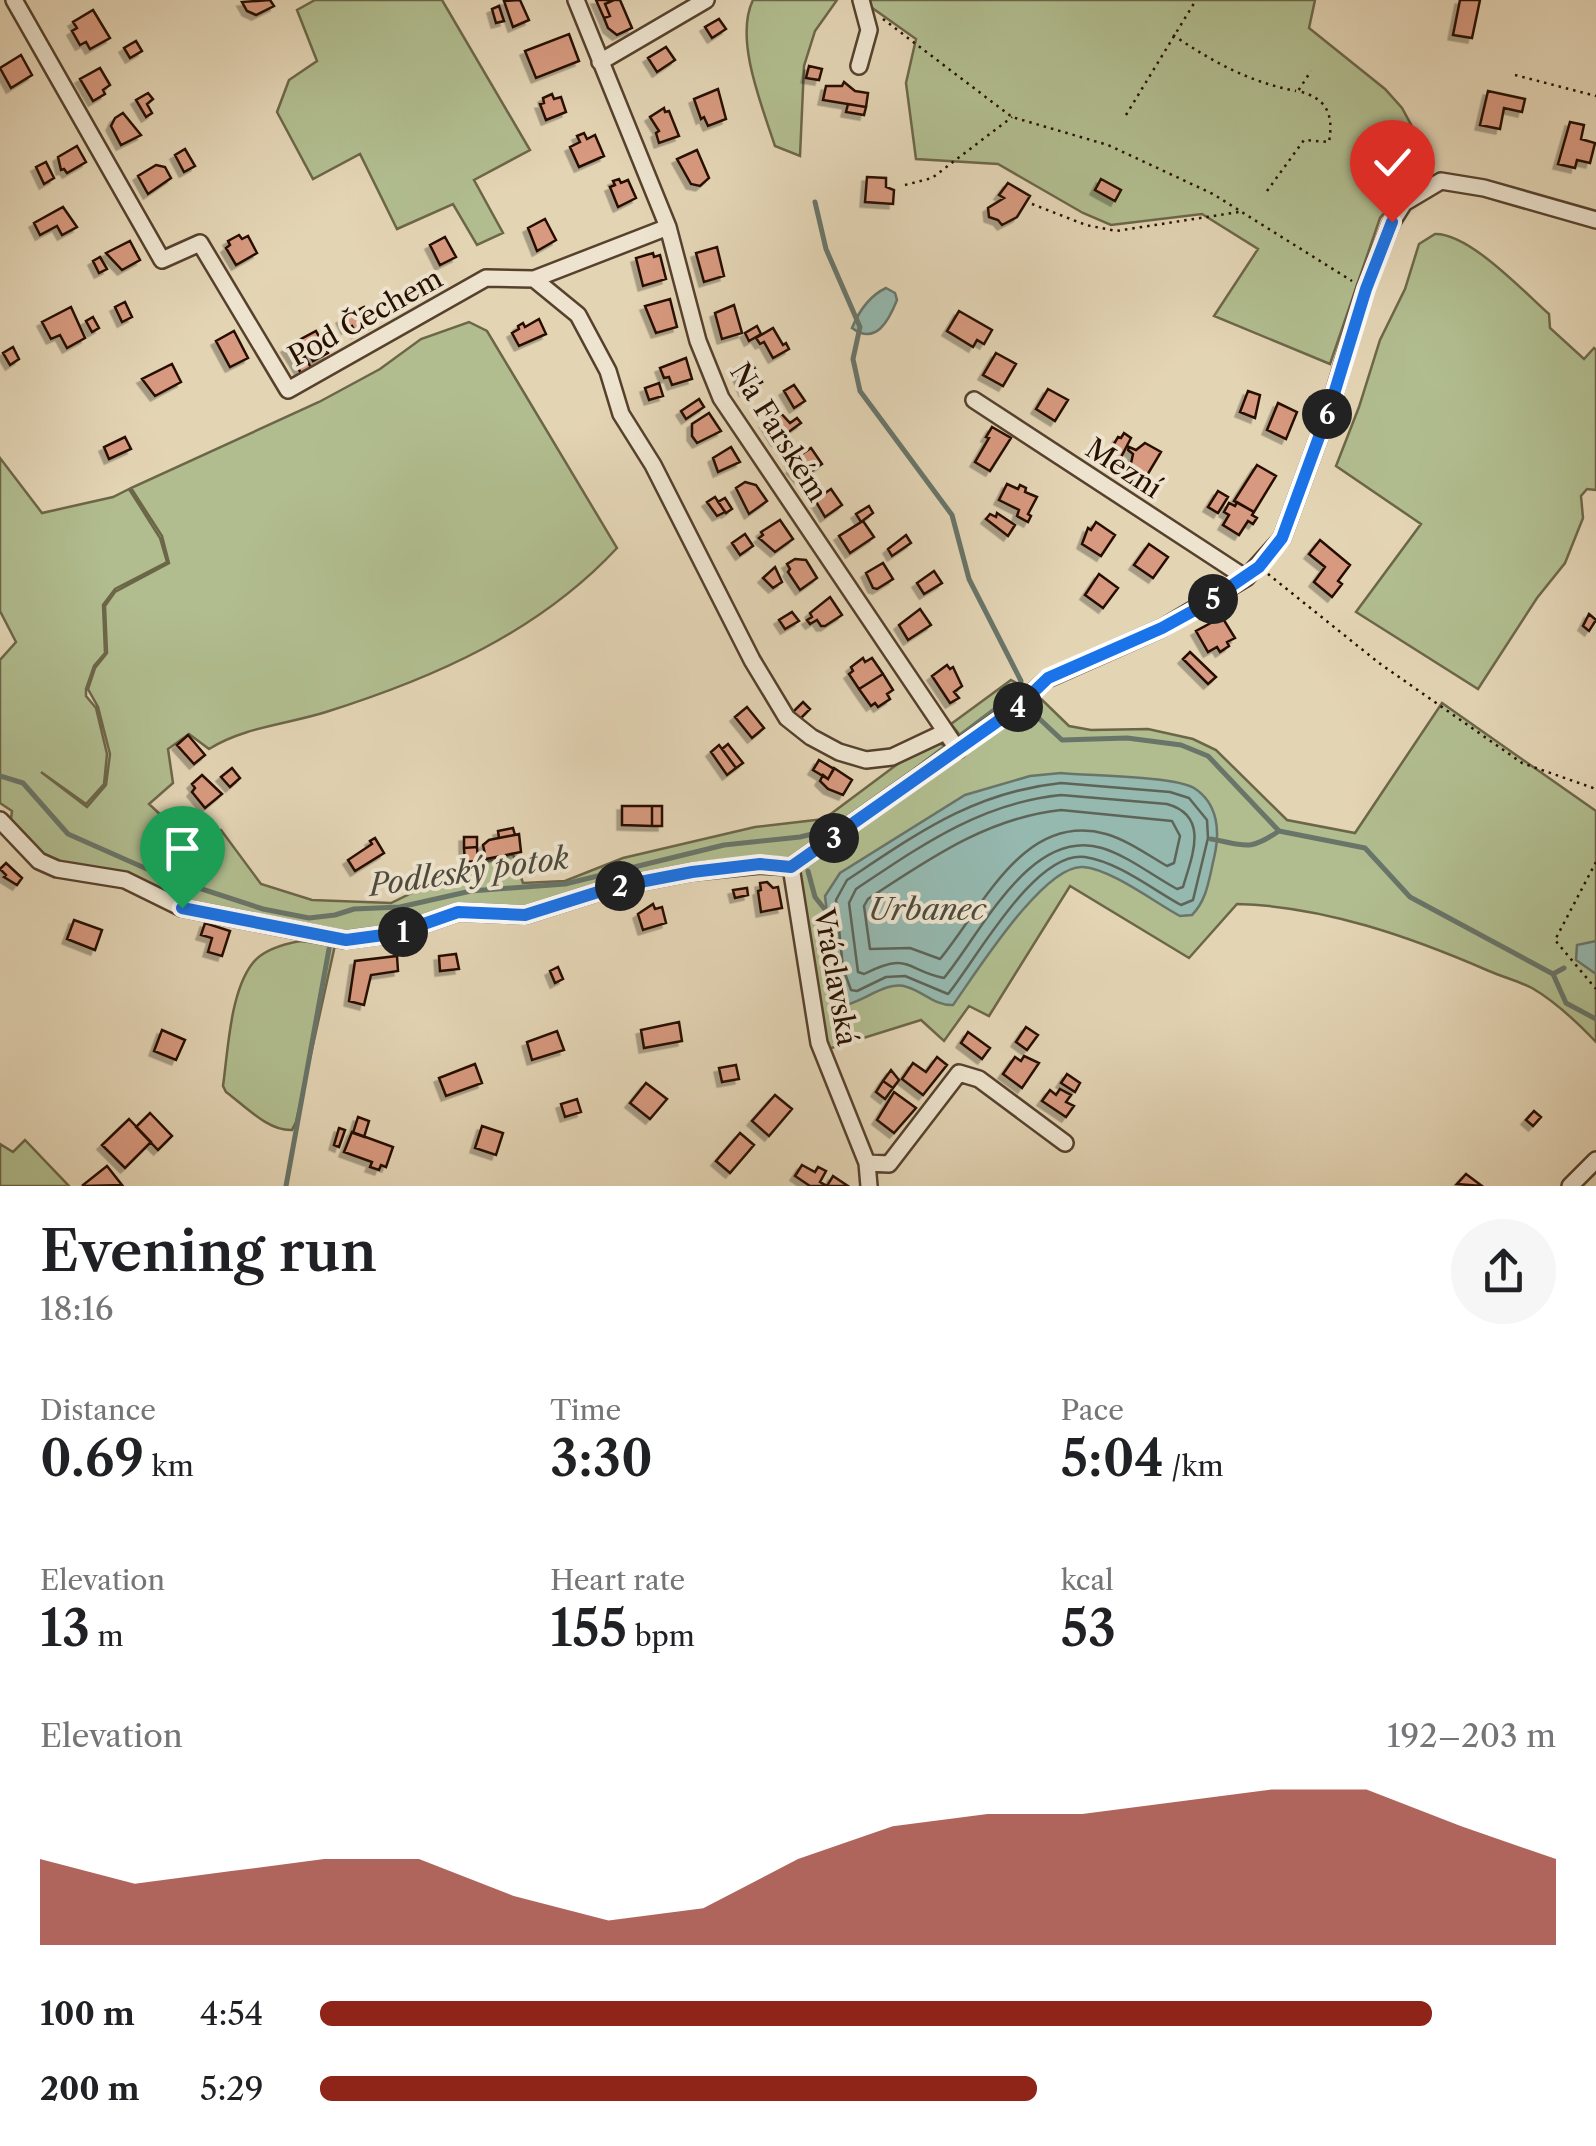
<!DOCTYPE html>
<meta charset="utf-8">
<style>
body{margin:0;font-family:"Libre Caslon Text",serif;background:#f6f6f6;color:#202124;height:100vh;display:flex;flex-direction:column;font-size:38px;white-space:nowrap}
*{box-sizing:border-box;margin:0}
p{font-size:32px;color:#757577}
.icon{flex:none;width:55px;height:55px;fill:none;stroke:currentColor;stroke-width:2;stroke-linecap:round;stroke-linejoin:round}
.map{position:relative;height:1186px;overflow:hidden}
.side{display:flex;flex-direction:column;background:#fff;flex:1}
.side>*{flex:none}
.pin{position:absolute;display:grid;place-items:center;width:85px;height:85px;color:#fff;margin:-102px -42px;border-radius:50% 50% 50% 0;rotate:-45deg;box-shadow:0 0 10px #0007}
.pin .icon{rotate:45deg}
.km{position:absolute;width:50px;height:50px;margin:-25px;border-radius:50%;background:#222;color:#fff;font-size:28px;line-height:50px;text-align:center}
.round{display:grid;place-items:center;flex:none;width:105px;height:105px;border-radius:52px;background:#f6f6f6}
.overview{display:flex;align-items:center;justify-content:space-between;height:170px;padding:0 40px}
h1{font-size:55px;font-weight:600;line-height:75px}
.stats{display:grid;grid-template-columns:repeat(3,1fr);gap:15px;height:170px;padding:10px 40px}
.stats div{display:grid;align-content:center}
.stats b{font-size:50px;font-weight:600}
.stats small{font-size:28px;font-weight:400}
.stats p{font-size:28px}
.chart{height:280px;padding:20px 40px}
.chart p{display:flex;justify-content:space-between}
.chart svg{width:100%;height:180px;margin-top:10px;fill:#8f2418;opacity:.7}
ul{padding:0 40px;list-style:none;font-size:32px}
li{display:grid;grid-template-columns:160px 120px 1fr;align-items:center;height:75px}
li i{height:25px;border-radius:12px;background:#8f2418}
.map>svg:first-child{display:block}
.green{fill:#b1bd8f;stroke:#6c6648;stroke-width:2.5}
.water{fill:#95b8af;stroke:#697569;stroke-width:2.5}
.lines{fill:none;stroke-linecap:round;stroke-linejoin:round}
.shore{stroke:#5e6458;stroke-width:2.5}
.stream{stroke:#697569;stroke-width:5}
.building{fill:#d7997f;stroke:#271000;stroke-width:2.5;filter:url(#shadow)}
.minor-casing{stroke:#56412d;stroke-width:20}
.path{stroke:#271000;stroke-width:2.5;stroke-dasharray:2.5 5;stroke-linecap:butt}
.minor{stroke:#ede3ce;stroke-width:15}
.route-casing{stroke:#fff;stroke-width:20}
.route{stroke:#1a73e8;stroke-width:12}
.labels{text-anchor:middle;stroke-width:8;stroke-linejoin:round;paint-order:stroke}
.street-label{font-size:28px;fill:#271000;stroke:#ede3ce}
.water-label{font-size:30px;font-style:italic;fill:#4e4b3d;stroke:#ede3ce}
</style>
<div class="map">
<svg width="1596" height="1186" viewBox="0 0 1596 1186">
<defs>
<filter id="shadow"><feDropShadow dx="-4.5" dy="4.5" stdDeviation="0" flood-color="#0004"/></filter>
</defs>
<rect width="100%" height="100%" fill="#e3d4b4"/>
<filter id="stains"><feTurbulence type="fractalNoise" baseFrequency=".002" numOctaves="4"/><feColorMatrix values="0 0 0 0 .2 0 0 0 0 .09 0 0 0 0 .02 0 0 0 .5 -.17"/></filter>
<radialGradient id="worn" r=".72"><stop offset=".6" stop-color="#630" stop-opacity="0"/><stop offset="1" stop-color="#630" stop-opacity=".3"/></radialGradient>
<path class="green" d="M315,0H442L530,150L474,180L503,233L477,245L453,204L397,229L360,154L313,179L277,112L289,80L317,61L297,10Z
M753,0H837L815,31L804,66L800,156L775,146C762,106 734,39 753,0Z
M861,0H1315L1309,28L1385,89L1402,108L1433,165L1411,182L1380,218L1330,364L1214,316L1258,249L1202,214L1111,225L1083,213L998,164L916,159L906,83L916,39Z
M1435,234C1469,233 1523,291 1549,314L1550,328L1584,359L1594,348L1596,350V490L1587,489L1581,496L1583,518L1565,563L1537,598L1478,689L1356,612L1421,524L1336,466L1359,407L1380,340L1405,289L1419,244Z
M469,322L487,331L617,548C539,632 434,678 326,712C288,724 244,727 209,749L189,734L168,749L173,783L149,804L180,833L221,830L261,884L312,900L391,903L463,868L513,854L523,883L565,881L623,858L755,827L824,819L919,748C933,743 941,740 952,751L789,865L758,862L524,912L457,910L397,931L347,938L183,906L40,858L10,826L12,811L0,803V660L16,642L0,611V458L42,513L113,497L129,489L160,538L167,562L115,589L103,605L105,653L94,666L86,689V696L96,708L107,754L104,784L86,804L41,772L87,807L106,785L110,754L98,707L88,689L95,668L107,653L105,606L115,592L169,563L162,536L131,488L319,402L380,369L421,339Z
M1011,680L1034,692L1069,726L1091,730L1148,729L1193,739L1216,750L1287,820L1355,833L1442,703L1596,811V1042C1577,1022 1556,1002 1532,988C1518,981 1503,977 1489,971C1411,937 1323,906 1237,904L1189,958L1070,886L989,1016L969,1006L944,1041L921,1020L822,1051L791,867L966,743L951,724Z
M300,941L335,945L296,1122L292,1130C268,1131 245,1106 226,1092L223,1086C228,1051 230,993 252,964C262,950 284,944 300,941Z
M25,1140L69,1186H0V1144L13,1152Z"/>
<path class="water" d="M886,288L895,293L897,300C889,320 876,346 852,328C859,311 869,296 886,288Z
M1061,773C1089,776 1174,776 1194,788C1219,804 1220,833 1214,858C1209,879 1207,900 1192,915L1180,916C1154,902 1111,869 1083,867C1044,864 976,973 953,1005C935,1006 924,992 907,987C887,980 865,1001 845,1005L834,970L825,896L840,873L965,795L1030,776Z
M1596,941V974L1576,960L1577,945Z"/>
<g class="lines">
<path class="shore" d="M1061,783L1170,792L1189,798L1207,820L1208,838L1193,900L1181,905C1152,889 1118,862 1085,857C1035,850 976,960 948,994L905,976L886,977L857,991L851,990L843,968L836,900L847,880C918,833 974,792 1061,783Z
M1061,795L1167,804C1210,816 1192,856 1183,887L1177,889C1153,876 1128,856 1102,848C1030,827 982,932 944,978C905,970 910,951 864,974L858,972L849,903L856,889C922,845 981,803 1061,795Z
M1061,810L1172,821L1180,836L1174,863L1167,866C1148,855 1127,840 1106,834C1024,811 983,907 940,959L910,948L870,949L864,906L868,899C929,859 987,818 1061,810Z"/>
<path class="stream" d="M815,202L826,249L860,327L853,359L860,391L952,515L969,579L1021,681L1014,695
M915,770L1014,695L1062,740L1127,738L1181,745L1208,756L1279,831L1365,848L1410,897L1553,974L1566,1003L1596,1019
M0,776L23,783L68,834L165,877L263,909L309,918L335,915L354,909L400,907L471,891L565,884L724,845L800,837L833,829
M1211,839C1245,845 1248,852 1279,831
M808,871L815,897L827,912L833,910
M1553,974L1564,968
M286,1186L329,949"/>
</g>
<path class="building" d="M270,0L274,6L256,15L247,11L242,2Z
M520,0L529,20L513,27L504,1Z
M596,0H614L605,4L610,16L604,18Z
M614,0H620L632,28L617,35L608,28L604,18L610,16L605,4Z
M1460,0H1480L1472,38L1453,35Z
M499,6L504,21L496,23L492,9Z
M93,10L110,38L90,49L86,42L80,45L72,31L77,28L73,22Z
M719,19L726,29L712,38L705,27Z
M569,34L579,61L536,78L525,51Z
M136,41L142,51L130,58L124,48Z
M666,47L675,60L657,72L648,58Z
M21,55L32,75L11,88L0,68Z
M809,66L822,69L819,80L806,78Z
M100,68L110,85L103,90L105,94L93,101L80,79Z
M844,82L855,91L868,93L866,107L823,100L826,86H842Z
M718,89L726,119L708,126L704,117L701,119L694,99Z
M1488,91L1525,99L1522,112L1504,108L1500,129L1480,125Z
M148,93L153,99L147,104L152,113L146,117L136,100Z
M552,94L554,99L561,97L566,112L546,120L540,104L544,103L543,98Z
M848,104L866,107L864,115L846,112Z
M664,108L665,112L669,111L679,136L659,143L656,133L659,131L650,117Z
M123,113L141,135L121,145L111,126L115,118Z
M1570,122L1584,125L1581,139L1595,143L1590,163L1577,160L1575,168L1558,164Z
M584,133L587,139L595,135L604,156L579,167L570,147L580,142L577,136Z
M77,146L86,162L67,173L64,169L61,170L58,157Z
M185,149L195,166L184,172L175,155Z
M697,150L709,178L700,186L691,184L677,159Z
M46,162L54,178L44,184L36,167Z
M156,165L165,167L171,178L148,194L138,176Z
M867,177L886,178V187L894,190L893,204L865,202Z
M619,179L621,183L628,180L636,198L618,207L610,187L615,185L613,181Z
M1101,179L1121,190L1115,201L1095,190Z
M1008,183L1030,196L1017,217L1002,225L998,220L989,217L988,208L1004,198L999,195Z
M63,207L77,227L62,235L57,226L40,235L34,223Z
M545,219L556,240L537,251L528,228Z
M239,235L242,239L248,236L257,253L236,265L226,248L230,245L228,241Z
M445,237L456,257L440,265L430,245Z
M130,241L140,260L122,270L106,253Z
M717,247L724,276L704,282L696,253Z
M653,253L654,257L660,255L666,279L643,286L636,258Z
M100,257L107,269L99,273L93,261Z
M670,299L677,327L656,333L645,306Z
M125,302L132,317L122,322L115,307Z
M734,305L742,333L722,339L715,313Z
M71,307L85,338L67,348L60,335L51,339L42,322Z
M364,307L373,324L356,333L352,326L346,329L341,319Z
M959,311L992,330L984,344L977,340L973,347L947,331Z
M93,317L99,328L92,332L86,321Z
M539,319L546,334L519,346L512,333L519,329L518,326L523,323L525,327Z
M757,326L761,334L749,341L745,333Z
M773,328L783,345L786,343L789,349L773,358L764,342L760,344L756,338Z
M234,331L248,358L230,367L216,341Z
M316,331L328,353L313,361L301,339Z
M297,342L305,357L295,362L286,348Z
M13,347L19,359L10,365L3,353Z
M996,353L1016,364L1003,386L983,375Z
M305,357L313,371L303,377L295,362Z
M686,358L692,379L672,385L669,377L664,378L660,368Z
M745,363L747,368L753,365L762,382L744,391L735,368Z
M172,364L181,382L155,396L142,379Z
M659,383L663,396L649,400L645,388Z
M794,385L805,401L794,408L784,391Z
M1048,389L1068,400L1055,421L1036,409Z
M1248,391L1260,395L1255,418L1240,412Z
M699,399L704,407L686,419L681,411Z
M1278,403L1297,412L1286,439L1267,430Z
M777,409L790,423L797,418L801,423L776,441L765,423L772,418L769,414Z
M709,413L721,431L697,443L692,436V424Z
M992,427L1011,438L990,471L975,462L989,438L986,437Z
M1124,433L1131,438L1119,461L1108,454L1118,437L1121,438Z
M125,437L131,449L109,459L104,447Z
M1145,443L1161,452L1146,477L1130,468L1133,454L1128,450L1129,447L1136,450Z
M731,447L740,462L718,472L713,458Z
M811,448L822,464L800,479L791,469L793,468L790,462Z
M1257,465L1276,476L1254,512L1234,501Z
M745,482L756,485L767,501L749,514L736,488Z
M1007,484L1018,489L1020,485L1026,488L1025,492L1037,497L1028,514L1031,516L1028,522L1017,516L1019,510L999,500Z
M831,489L842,505L825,517L815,500Z
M1218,491L1228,497L1218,513L1208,507Z
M715,497L725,512L717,516L707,502Z
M725,498L732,509L726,513L718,502Z
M1237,502L1254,512L1252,515L1257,518L1253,524L1248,521L1239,535L1223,525L1229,515L1224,512L1229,503L1235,506Z
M869,506L873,513L861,522L856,514Z
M997,513L1015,525L1008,536L986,519L990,514L996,517Z
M780,520L793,539L775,552L759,538L763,535L761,532Z
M863,521L874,537L850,553L839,536Z
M1096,522L1115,535L1101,556L1082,544L1088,528L1091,530Z
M745,534L753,546L740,555L732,543Z
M906,535L911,543L892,556L888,549Z
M1320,540L1350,565L1338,581L1342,584L1332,597L1314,582L1325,567L1309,554Z
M1149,544L1168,557L1153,578L1134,565Z
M795,559L806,560L817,578L800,590L788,572L790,569L787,564Z
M883,563L893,579L877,589L873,588L866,573Z
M775,567L782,582L773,588L763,578Z
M934,571L942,583L924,594L917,583Z
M1099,574L1118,588L1103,608L1085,595Z
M830,597L842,615L825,626H821L817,620L810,624L807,620L812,617L810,613Z
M920,609L931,625L908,640L899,625Z
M792,612L799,621L785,629L779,620Z
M1589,614L1596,620L1589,631L1583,626Z
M1222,617L1235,638L1227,642L1229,646L1220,652L1217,647L1208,652L1196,631Z
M1190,652L1216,677L1208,684L1183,659Z
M863,658L865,662L872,658L883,674L859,689L849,674L853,671L851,667Z
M947,665L950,669L953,667L962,686L954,692L959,698L950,703L932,676Z
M883,674L893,690L887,694L890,699L878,707L875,703L871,706L859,689Z
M803,702L810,709L799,720L792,713Z
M747,707L764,728L752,738L735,717Z
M188,735L205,755L194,764L177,745Z
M728,744L743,763L736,768L722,749Z
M719,745L736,768L727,775L711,752Z
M819,760L834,769L828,779L813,770Z
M232,768L240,778L230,787L221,777Z
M834,768L852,780L843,795L828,789L820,781L823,775L828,779Z
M202,775L222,794L205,808L192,792L195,788L192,784Z
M622,806H652V826L622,825Z
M652,806H662V826H652Z
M513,828L515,835L499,838L498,831Z
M519,834L521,852L486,859L483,845L489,840Z
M464,837H477V847L464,848Z
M375,838L384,853L355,871L348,860L372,844L370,841Z
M477,847L478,861L465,862L464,848Z
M6,863L22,878L17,885L4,877L6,875L0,869Z
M767,882L773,888L778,887L782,908L761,912L758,891L761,890L760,883Z
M747,888L748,895L735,898L733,890Z
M653,904L655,909L662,907L666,923L643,930L638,914Z
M74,920L102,930L95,950L67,939Z
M205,923L230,931L222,956L208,952L212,938L201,935Z
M456,954L459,969L440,971L439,956Z
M397,956L398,971L371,975L364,1005L349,1001L355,961Z
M558,967L563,979L555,983L550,971Z
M679,1022L682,1041L644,1048L641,1030Z
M1026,1027L1038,1035L1027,1050L1016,1042Z
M162,1030L185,1040L176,1060L154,1051Z
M557,1031L564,1050L532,1060L527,1042Z
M968,1032L990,1048L982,1059L961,1043Z
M1024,1056L1039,1063L1022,1088L1003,1074L1015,1057L1021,1061Z
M937,1057L947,1065L923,1095L902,1079L913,1063L926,1072Z
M475,1064L482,1083L446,1096L439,1078Z
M736,1065L739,1079L722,1082L719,1068Z
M891,1070L899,1080L893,1088L883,1081Z
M1067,1074L1080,1083L1075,1092L1061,1083Z
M883,1081L893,1088L885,1099L876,1092Z
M646,1083L667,1099L650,1119L630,1103Z
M1060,1089L1071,1095L1066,1102L1074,1106L1066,1117L1042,1101L1050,1090L1056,1095Z
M894,1092L916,1108L894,1133L877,1120Z
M775,1095L792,1109L769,1136L752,1121Z
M577,1099L581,1112L565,1117L561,1104Z
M1534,1111L1541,1117L1533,1126L1526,1120Z
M150,1113L172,1136L158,1150L136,1127Z
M358,1117L369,1121L364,1137L353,1133Z
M129,1119L151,1142L125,1168L102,1145Z
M482,1126L503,1133L496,1155L475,1148Z
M339,1128L345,1130L339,1147L334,1145Z
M352,1132L393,1147L386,1167L381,1165L379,1170L370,1167L372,1162L344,1152Z
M740,1133L754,1145L730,1173L716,1161Z
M802,1165L815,1172L818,1167L826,1171L820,1182L827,1186H810L795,1176Z
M107,1166L122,1185L84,1186L83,1185Z
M1466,1174L1482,1186L1457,1184Z
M833,1176L848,1186H827Z"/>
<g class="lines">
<defs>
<path id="minor" d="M14,0L162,260L200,243L288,390L486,278L534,279L668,227
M576,0L668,227L698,341L721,398L958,750
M600,62L706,0
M859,66L869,30L861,0
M534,279L578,315L608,371L621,414L653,465L752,660L787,718L811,737L839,752L866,760L892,757L945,732
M974,400L1246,578
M0,820L39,861L57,869L125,880L182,908L345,940L398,933L458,912L525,915L614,887L692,872L760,865L791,867
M791,867L1017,707L1047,679L1162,628L1246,578L1282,538L1330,407L1365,289L1392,222L1404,203L1441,181L1484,188L1596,220
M791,867L819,1043L867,1163L869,1186
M867,1163L889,1164L959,1073L979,1079L1065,1143
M1570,1186L1596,1160"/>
</defs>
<use href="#minor" class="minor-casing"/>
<path class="path" d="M883,19L1012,117L1108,145L1213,194L1352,281
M1173,35C1213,62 1249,82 1296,91
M1515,75L1596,96
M1126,115L1196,0
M905,185L932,178L1012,117
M1267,191L1304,140L1329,142C1334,113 1326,98 1298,91L1311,71
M1032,204L1086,225L1116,231L1239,212
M1268,574L1379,663L1522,763L1596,789
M1596,862L1555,940L1596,989"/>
<use href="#minor" class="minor"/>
</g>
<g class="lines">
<defs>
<path id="route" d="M182,908L346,940L398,933L458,912L525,915L614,887L692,872L760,864L791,867L1018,707L1048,678L1162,628L1202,606L1259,567L1282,538L1330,407L1366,289L1392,222"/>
</defs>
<use href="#route" class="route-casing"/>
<use href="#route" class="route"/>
</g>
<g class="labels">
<g class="street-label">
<text transform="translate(365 317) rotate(-29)" y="10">Pod Čechem</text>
<text transform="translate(779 432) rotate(58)" y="10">Na Farském</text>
<text transform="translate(1124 468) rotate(33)" y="10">Mezní</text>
<text transform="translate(836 977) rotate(80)" y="10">Vráclavská</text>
</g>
<g class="water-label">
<text transform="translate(469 872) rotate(-8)" y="10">Podleský potok</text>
<text x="927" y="920">Urbanec</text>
</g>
</g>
<rect width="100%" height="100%" filter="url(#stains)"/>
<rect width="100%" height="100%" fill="url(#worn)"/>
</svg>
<div class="pin" style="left:182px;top:908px;background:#1e9e55"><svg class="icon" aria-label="arrive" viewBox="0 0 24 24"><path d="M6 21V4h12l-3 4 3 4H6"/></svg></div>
<div class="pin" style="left:1392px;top:222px;background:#d93025"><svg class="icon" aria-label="check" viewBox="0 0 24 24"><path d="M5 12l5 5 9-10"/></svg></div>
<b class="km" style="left:403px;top:932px">1</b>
<b class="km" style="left:620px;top:886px">2</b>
<b class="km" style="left:834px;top:838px">3</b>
<b class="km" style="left:1018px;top:707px">4</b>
<b class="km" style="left:1213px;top:599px">5</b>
<b class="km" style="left:1327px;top:414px">6</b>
</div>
<section class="side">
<div class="overview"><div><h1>Evening run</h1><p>18:16</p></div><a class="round"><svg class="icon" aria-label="share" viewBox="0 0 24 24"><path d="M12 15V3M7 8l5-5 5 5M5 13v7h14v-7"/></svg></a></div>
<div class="stats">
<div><p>Distance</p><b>0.69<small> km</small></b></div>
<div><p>Time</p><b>3:30</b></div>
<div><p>Pace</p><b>5:04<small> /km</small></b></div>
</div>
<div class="stats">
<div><p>Elevation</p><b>13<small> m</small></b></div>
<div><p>Heart rate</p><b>155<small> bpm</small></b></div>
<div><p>kcal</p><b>53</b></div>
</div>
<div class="chart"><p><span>Elevation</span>192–203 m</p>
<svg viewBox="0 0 160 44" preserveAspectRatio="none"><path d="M0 44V23L10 29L20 26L30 23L40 23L50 32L60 38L70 35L80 23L90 15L100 12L110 12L120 9L130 6L140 6L150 15L160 23V44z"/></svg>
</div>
<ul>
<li><b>100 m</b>4:54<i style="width:90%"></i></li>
<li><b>200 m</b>5:29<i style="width:58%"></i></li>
</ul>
</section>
